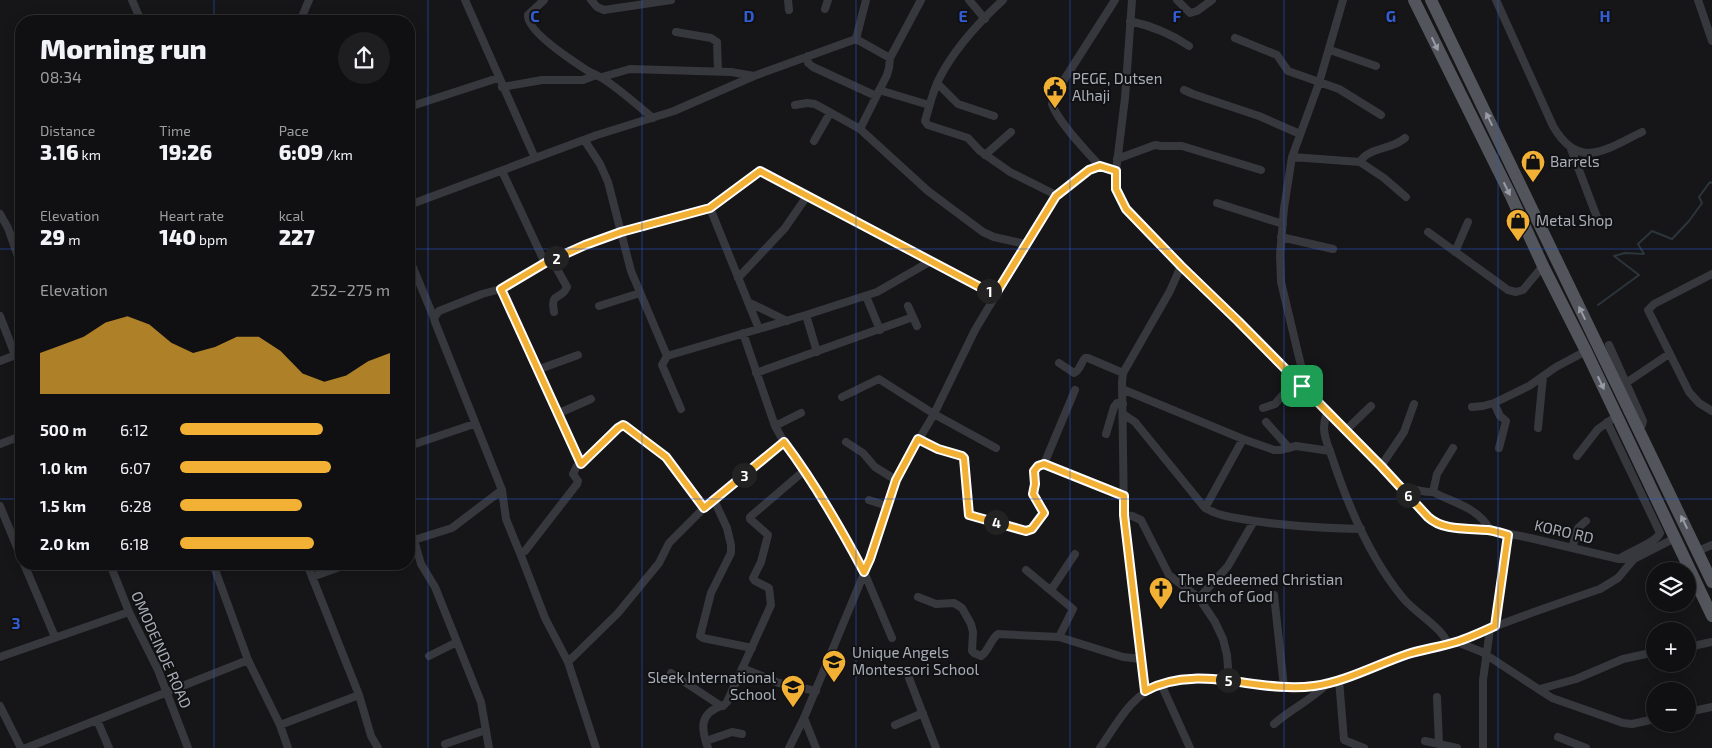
<!DOCTYPE html>
<meta charset="utf-8">
<style>
body{margin:0;font-family:"Exo 2",sans-serif;background:#1e1e20;color:#f1f3f6;height:100vh;display:flex;flex-direction:column;font-size:19px;white-space:nowrap}
*{box-sizing:border-box;margin:0}
p{font-size:16px;color:#9c9d9f}
.icon{flex:none;width:28px;height:28px;fill:none;stroke:currentColor;stroke-width:2;stroke-linecap:round;stroke-linejoin:round}
.map{position:relative;flex:1;overflow:hidden}
.details{position:absolute;left:15px;top:15px;width:400px;height:555px;display:flex;flex-direction:column;background:#101012;border-radius:20px;box-shadow:0 2px 12px #0003,0 0 0 1px #303032}
.details>*{flex:none}
.controls{position:absolute;left:1646px;top:562px;display:grid;gap:10px}
.controls a{display:grid;place-items:center;width:50px;height:50px;border-radius:50%;background:#101012;box-shadow:0 2px 12px #0003,0 0 0 1px #303032;font-size:25px}
.pin{position:absolute;display:grid;place-items:center;width:42px;height:42px;color:#fff;margin:-21px;border-radius:10px;box-shadow:0 2px 8px #0006}
.km{position:absolute;width:25px;height:25px;margin:-12px;border-radius:50%;background:#222;color:#fff;font-size:14px;line-height:25px;text-align:center}
.round{display:grid;place-items:center;flex:none;width:52px;height:52px;border-radius:26px;background:#1e1e20}
.overview{display:flex;align-items:center;justify-content:space-between;height:85px;padding:0 25px}
h1{font-size:28px;font-weight:800;line-height:38px}
.stats{display:grid;grid-template-columns:repeat(3,1fr);gap:8px;height:85px;padding:5px 25px}
.stats div{display:grid;align-content:center}
.stats b{font-size:21px;font-weight:800}
.stats small{font-size:14px;font-weight:400}
.stats p{font-size:14px}
.chart{height:140px;padding:10px 25px}
.chart p{display:flex;justify-content:space-between}
.chart svg{width:100%;height:90px;margin-top:5px;fill:#f2b134;opacity:.7}
ul{padding:0 25px;list-style:none;font-size:16px}
li{display:grid;grid-template-columns:80px 60px 1fr;align-items:center;height:38px}
li i{height:12px;border-radius:6px;background:#f2b134}
.map>svg:first-child{display:block}
.lines{fill:none;stroke-linecap:round;stroke-linejoin:round}
.stream{stroke:#2c353c;stroke-width:2}
.street{stroke:#37383d;stroke-width:8}
.primary{stroke:#53555c;stroke-width:12}
.oneway{fill:#979ba6}
.route-casing{stroke:#fff;stroke-width:10}
.route{stroke:#f2b134;stroke-width:6}
.grid{fill:none;stroke:#325cd3;stroke-width:1;stroke-opacity:0.55}
.labels{text-anchor:middle;stroke-width:4;stroke-linejoin:round;paint-order:stroke}
.poi-label{font-size:15px;fill:#a8adb8;stroke:#111113;text-anchor:start}
.street-label{font-size:15px;fill:#a8adb8;stroke:#111113}
.grid-label{font-size:16px;text-anchor:middle;font-weight:bold;fill:#325cd3;stroke:#111113;stroke-width:4;stroke-linejoin:round;paint-order:stroke}
</style>
<div class="map">
<svg width="1712" height="748" viewBox="0 0 1712 748">
<rect width="100%" height="100%" fill="#161618"/>
<g class="lines">
<path class="stream" d="M1598,305L1639,275L1614,256L1625,253L1644,254L1638,244L1652,231L1672,239L1689,221L1702,203L1699,197L1710,182L1712,183"/>
<path class="street" d="M132,0L141,21
M465,0L535,158
M544,0L528,15C526,31 574,62 588,71C595,75 602,77 608,82C624,93 638,106 653,118
M591,0L597,7L604,10L671,0
M788,0L789,10
M969,0L985,19
M1003,0C978,23 953,50 938,81C932,94 929,108 925,121L928,125L968,138L980,151L1010,172L1056,195
M1132,0L1125,98L1116,171V189L1123,204L1181,266L1238,321L1381,466L1427,517L1437,524L1447,526L1490,530L1530,538L1619,559H1634L1675,538
M1177,0L1190,13L1197,11L1212,0
M1496,0L1553,126C1579,171 1605,150 1642,132
M1698,0L1712,41
M825,9L828,0
M298,21L301,19L309,0
M1130,21C1152,26 1170,33 1189,46
M676,32L711,38L717,42L718,72
M1235,38L1277,55L1288,71L1339,89L1381,115
M856,39L866,0
M856,39L890,58
M1330,50L1376,66
M808,56V63L813,67L876,96
M602,77L630,69L731,72L754,76
M937,83L958,104L994,116
M502,87L542,80H583L596,75
M879,90L929,105
M1184,90L1193,94L1259,116L1300,134
M795,105L807,103L815,104L860,129L928,191L983,232L994,237L1025,244
M409,107L498,78
M860,129L887,75L889,68L890,58L921,0
M585,141L600,164L608,182L631,271L667,356
M814,141L830,113
M1571,149L1598,220
M985,155L1011,132
M1292,157L1360,162L1384,178L1406,197
M1117,159L1155,145L1161,146H1182L1261,170
M1360,162C1368,147 1392,150 1405,138
M1100,166C1087,152 1058,122 1052,104L1062,83L1115,0
M502,171L545,263
M1217,203L1283,224
M409,205L597,135L674,111L754,76L856,39
M710,208L759,329
M0,214L8,228L21,265
M1428,232L1508,290L1516,292L1523,290L1543,266
M1281,237L1333,249
M1455,252L1468,222
M409,258L434,318L435,322L502,490L506,519L519,551L522,553L525,551L577,484L578,481L573,474L577,466L586,460L618,427L623,425L666,457L704,508
M552,260L567,287C561,301 550,291 554,312
M1712,274L1654,304L1648,310L1689,392L1699,403L1712,411
M738,278L785,228L807,196
M501,289L581,464
M866,296L880,330
M748,302L787,321
M599,306L640,293
M908,306L917,326
M806,315L817,352
M0,316L15,355
M434,318L439,311L482,294L501,289L545,263L585,245L621,232L710,208L760,171L995,295
M743,333L775,426L784,442L805,470L829,508L851,548L864,572L892,638
M1609,345L1643,421L1642,425L1638,427
M0,361L21,353
M1059,363L1074,373C1080,371 1081,362 1085,358H1088L1123,373
M537,370L578,355
M756,373L913,317
M1626,383L1669,354
M1302,386L1304,378L1281,282L1280,255L1284,208L1292,157L1319,83L1343,0
M1122,389L1243,439L1274,450H1280L1296,446L1330,451
M842,397L879,379L934,414L996,448
M1494,403L1500,416L1506,421L1499,448
M1472,407L1483,406L1494,403L1529,386L1556,367L1586,351
M1263,408L1275,404L1296,380
M681,409L662,365L667,356L806,315L877,292L931,261
M1327,413C1325,418 1324,422 1324,428C1324,438 1329,448 1332,457C1348,506 1370,558 1403,598C1415,613 1441,626 1448,644
M557,414L591,399
M1123,414L1135,422L1205,508C1217,515 1229,517 1242,519C1281,526 1321,528 1361,529
M1266,422L1289,448
M1607,422L1660,533C1655,544 1629,551 1619,559
M775,426L801,413
M1538,428L1543,376
M1345,431L1371,406
M1106,434L1114,407L1117,403L1123,404
M918,439L939,449L962,456L964,458L969,515L1026,531L1032,529L1044,513L1033,494L1035,484L1034,471L1039,466L1044,464L1123,496
M846,442L863,453L875,467L896,480
M0,444L21,436
M409,446L474,424
M1577,456L1598,429L1611,420
M1044,464L1075,390
M1381,466L1404,432L1414,404
M1403,490C1414,487 1422,493 1433,492L1437,474L1453,448
M1433,492C1454,503 1479,508 1490,530
M714,500L727,528L731,545V553L711,593L700,636L703,638L752,648
M869,500L887,506
M0,506L21,557
M1205,508L1243,439
M1124,515L1132,516L1141,520L1169,575L1199,598L1215,622L1223,639L1227,655L1229,680
M1572,548L1578,528L1586,521
M1698,551L1712,545
M520,553L545,618L568,662L596,748
M24,564L55,637
M110,564L129,612L158,670L188,748
M213,564L248,660L280,725L288,748
M307,564L359,695L371,736L378,748
M1026,570L1073,609L1059,637
M312,577L348,564
M1051,590L1075,554
M1274,595L1284,687
M918,597L936,604L954,603L962,608L971,624L973,632L972,651L974,653L981,656C989,651 990,640 998,634L1059,637L1123,657L1141,659
M1199,598L1228,566L1254,521
M1495,627L1508,535
M1457,642L1482,652L1552,698L1623,723L1632,724L1655,719
M1688,647L1712,642
M429,656L457,642
M0,657L129,612
M568,662L618,613L659,563L669,543L704,508L784,442
M742,668L779,683L816,691
M671,673L721,706H723L727,702L771,605L769,588L755,581L753,578L761,562L768,535L750,519V517L805,470
M909,678L936,748
M1339,680L1344,740L1364,748
M1161,684L1190,748
M1540,689L1576,679L1623,659L1655,652
M1145,691L1124,515L1122,382L1123,373L1170,291L1181,266
M1437,697L1439,744
M0,706L21,748
M1688,712L1712,707
M804,718L816,748
M97,720L109,748
M1274,724C1291,709 1311,700 1327,684
M280,725L359,695
M895,725L923,713
M1558,737L1586,748
M706,741L732,732L742,734
M1425,741L1457,748
M445,744L486,730
M26,748L248,660
M489,748L481,702L435,587L421,564L414,540L452,528L502,490
M708,748C701,729 699,714 721,706
M789,748L804,718L870,559L887,506L902,468L934,414L975,330L1056,195L1094,167L1100,166L1116,171
M1100,748C1117,724 1132,693 1162,684C1213,668 1265,695 1316,686C1348,681 1378,664 1409,654C1425,649 1442,647 1457,641C1470,637 1483,631 1496,626C1530,613 1565,601 1600,589L1618,578L1634,559
M1483,748V680L1490,629"/>
<path class="primary" d="M1414,0L1510,194L1543,266L1586,351L1712,616
M1431,0L1712,582"/>
</g>
<defs><path id="oneway-solid" d="M-6-.8H1V-3.2L6.5 0L1 3.2V.8H-6Z" transform="scale(1.25)"/></defs>
<g class="oneway">
<use href="#oneway-solid" transform="translate(1435 44) rotate(64)"/>
<use href="#oneway-solid" transform="translate(1489 119) rotate(-116)"/>
<use href="#oneway-solid" transform="translate(1507 189) rotate(64)"/>
<use href="#oneway-solid" transform="translate(1582 313) rotate(-116)"/>
<use href="#oneway-solid" transform="translate(1601 383) rotate(65)"/>
<use href="#oneway-solid" transform="translate(1684 522) rotate(-116)"/>
</g>
<g class="lines">
<defs>
<path id="route" d="M1100,166L1116,171V189L1126,209L1181,266L1238,321L1381,466L1428,517C1443,531 1468,528 1488,530C1495,531 1501,533 1508,535L1495,626C1482,632 1469,638 1456,642C1440,647 1424,649 1408,654C1378,664 1345,682 1314,686C1258,694 1198,662 1145,691L1124,515V496L1044,464L1038,466L1034,471L1035,484L1033,494L1044,513L1032,529L1026,531L969,515L964,458L962,456L938,449L918,439L896,480L870,559L864,572C840,527 815,483 784,442L704,508L666,457L625,426L623,425L618,428L581,464L501,289L545,263L585,245L621,232L710,208L760,171L995,295L1056,196L1089,170Z"/>
</defs>
<use href="#route" class="route-casing"/>
<use href="#route" class="route"/>
</g>
<path class="grid" d="M214,0V21M428,0V748M642,0V748M856,0V748M1070,0V748M1284,0V748M1498,0V748M0,249H21M409,249H1712M0,499H21M409,499H1712M214,564V748"/>
<defs>
<symbol id="civic-pin" viewBox="-11 -11 22 30"><path d="M0 17L-7.5 6A9.5 9.5 0 1 1 7.5 6Z" fill="#f2b134" stroke="#111113"/><path d="M-.6-6.5H3V-4.5H.6V-3L4-1V1h2V6H-6V1h2V-1L-.6-3ZM-1.2 2.5V6h2.4V2.5Z" fill="#111"/></symbol>
<symbol id="shop-pin" viewBox="-11 -11 22 30"><path d="M0 17L-7.5 6A9.5 9.5 0 1 1 7.5 6Z" fill="#f2b134" stroke="#111113"/><path d="M-5-2.5h2.3a2.7 3.5 0 0 1 5.4 0H5L5.5 6h-11ZM-1.5-2.5h3a1.5 2.3 0 0 0-3 0Z" fill="#111"/></symbol>
<symbol id="church-pin" viewBox="-11 -11 22 30"><path d="M0 17L-7.5 6A9.5 9.5 0 1 1 7.5 6Z" fill="#f2b134" stroke="#111113"/><path d="M-1.2-6h2.4v3.5h3.3v2.4h-3.3V6h-2.4V-.1h-3.3v-2.4h3.3Z" fill="#111"/></symbol>
<symbol id="school-pin" viewBox="-11 -11 22 30"><path d="M0 17L-7.5 6A9.5 9.5 0 1 1 7.5 6Z" fill="#f2b134" stroke="#111113"/><path d="M0-5L7-2L0 1L-7-2ZM-4 1L0 2.5L4 1V4Q0 6-4 4Z" fill="#111"/></symbol>
</defs>
<g fill-rule="evenodd">
<use href="#civic-pin" x="1041" y="74" width="28" height="38"/>
<use href="#shop-pin" x="1519" y="148" width="28" height="38"/>
<use href="#shop-pin" x="1504" y="207" width="28" height="38"/>
<use href="#church-pin" x="1147" y="575" width="28" height="38"/>
<use href="#school-pin" x="820" y="648" width="28" height="38"/>
<use href="#school-pin" x="779" y="673" width="28" height="38"/>
</g>
<g class="labels">
<g class="poi-label">
<text x="1072" y="84">PEGE, Dutsen<tspan x="1072" dy="17">Alhaji</tspan></text>
<text x="1550" y="167">Barrels</text>
<text x="1536" y="226">Metal Shop</text>
<text x="1178" y="585">The Redeemed Christian<tspan x="1178" dy="17">Church of God</tspan></text>
<text x="852" y="658">Unique Angels<tspan x="852" dy="17">Montessori School</tspan></text>
<text x="776" y="683" text-anchor="end">Sleek International<tspan x="776" dy="17">School</tspan></text>
</g>
<g class="street-label">
<text transform="translate(1564 532) rotate(13)" y="5">KORO RD</text>
<text transform="translate(161 650) rotate(66)" y="5">OMODEINDE ROAD</text>
</g>
</g>
<g class="grid-label">
<text x="535" y="22">C</text>
<text x="749" y="22">D</text>
<text x="963" y="22">E</text>
<text x="1177" y="22">F</text>
<text x="1391" y="22">G</text>
<text x="1605" y="22">H</text>
<text x="16" y="629">3</text>
</g>
</svg>
<div class="controls">
<a><svg class="icon" aria-label="layers" viewBox="0 0 24 24"><path d="M12 4l9 5-9 5-9-5zM3 14l9 5 9-5"/></svg></a>
<a>+</a>
<a>−</a>
</div>
<div class="pin" style="left:1302px;top:386px;background:#1e9e55"><svg class="icon" aria-label="arrive" viewBox="0 0 24 24"><path d="M6 21V4h12l-3 4 3 4H6"/></svg></div>
<b class="km" style="left:989px;top:291px">1</b>
<b class="km" style="left:556px;top:258px">2</b>
<b class="km" style="left:744px;top:475px">3</b>
<b class="km" style="left:996px;top:522px">4</b>
<b class="km" style="left:1228px;top:680px">5</b>
<b class="km" style="left:1408px;top:495px">6</b>
<section class="details">
<div class="overview"><div><h1>Morning run</h1><p>08:34</p></div><a class="round"><svg class="icon" aria-label="share" viewBox="0 0 24 24"><path d="M12 15V3M7 8l5-5 5 5M5 13v7h14v-7"/></svg></a></div>
<div class="stats">
<div><p>Distance</p><b>3.16<small> km</small></b></div>
<div><p>Time</p><b>19:26</b></div>
<div><p>Pace</p><b>6:09<small> /km</small></b></div>
</div>
<div class="stats">
<div><p>Elevation</p><b>29<small> m</small></b></div>
<div><p>Heart rate</p><b>140<small> bpm</small></b></div>
<div><p>kcal</p><b>227</b></div>
</div>
<div class="chart"><p><span>Elevation</span>252–275 m</p>
<svg viewBox="0 0 160 44" preserveAspectRatio="none"><path d="M0 44V24L10 20L20 16L30 9L40 6L50 10L60 19L70 24L80 21L90 16L100 16L110 23L120 34L130 38L140 35L150 28L160 24V44z"/></svg>
</div>
<ul>
<li><b>500 m</b>6:12<i style="width:68%"></i></li>
<li><b>1.0 km</b>6:07<i style="width:72%"></i></li>
<li><b>1.5 km</b>6:28<i style="width:58%"></i></li>
<li><b>2.0 km</b>6:18<i style="width:64%"></i></li>
</ul>
</section>
</div>
